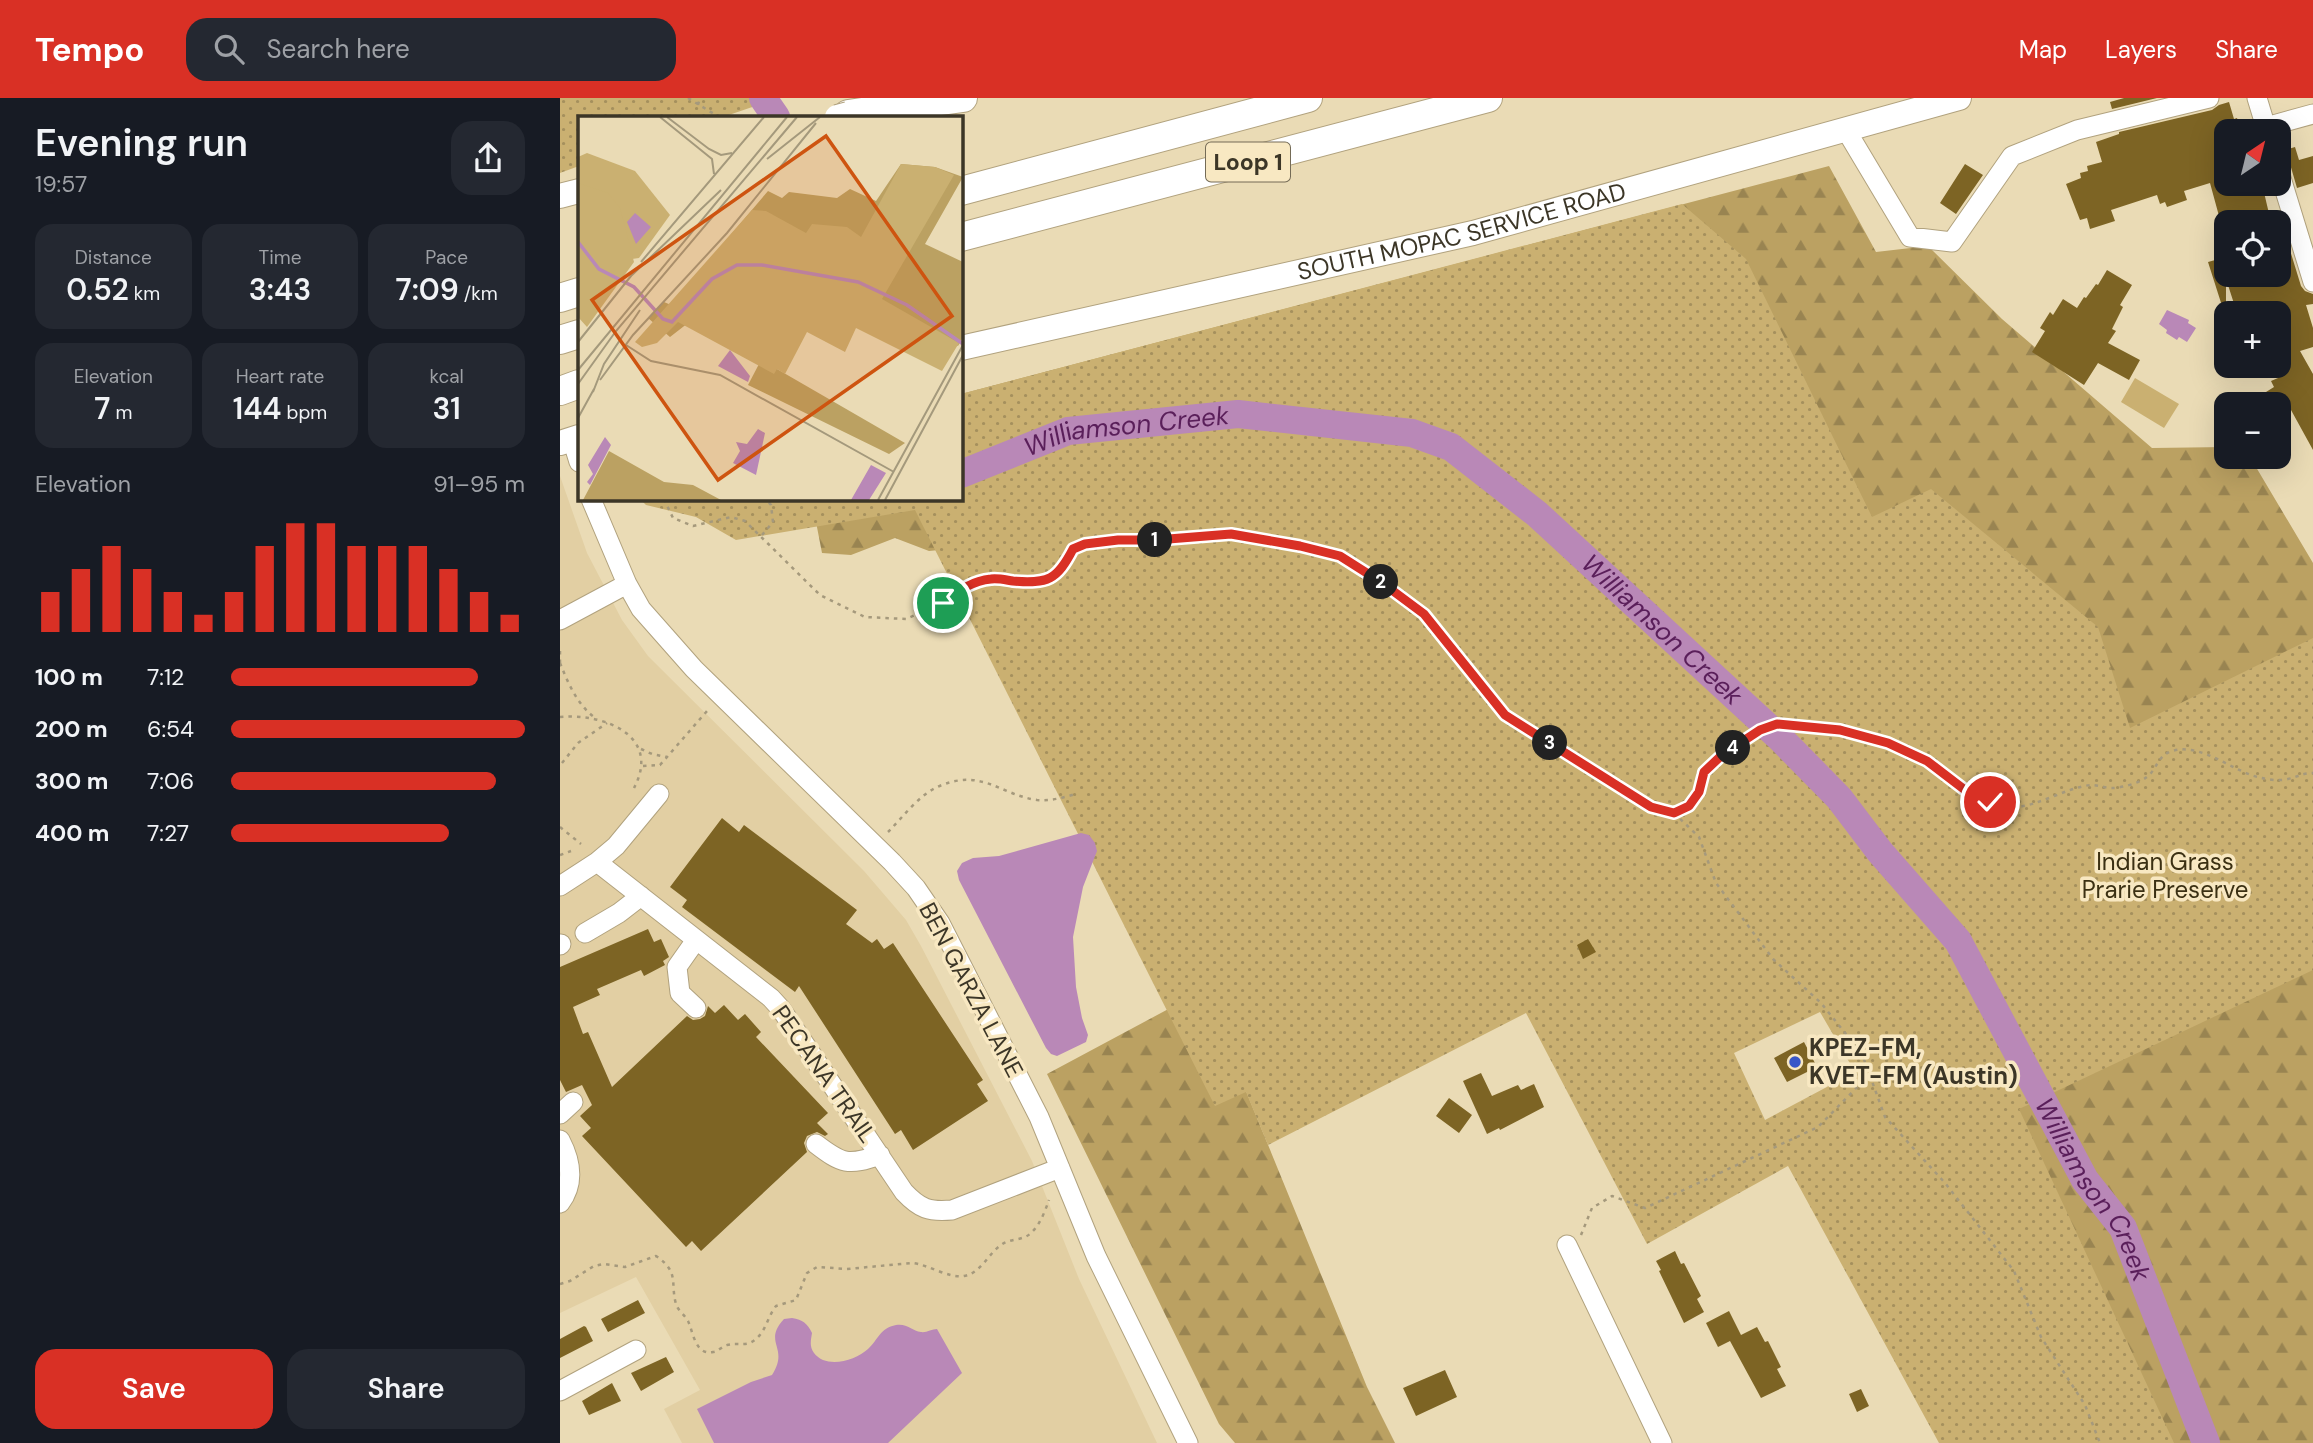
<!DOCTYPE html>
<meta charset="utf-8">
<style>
body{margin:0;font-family:"DM Sans",sans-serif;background:#242831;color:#f1f3f6;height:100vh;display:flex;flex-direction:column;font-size:26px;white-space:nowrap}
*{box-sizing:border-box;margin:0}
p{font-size:23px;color:#9ea1a6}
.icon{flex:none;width:38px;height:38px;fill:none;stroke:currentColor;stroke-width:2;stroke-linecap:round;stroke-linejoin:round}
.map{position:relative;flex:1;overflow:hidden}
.side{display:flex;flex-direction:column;background:#171b24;width:560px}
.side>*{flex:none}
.needle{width:46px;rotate:35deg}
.buttons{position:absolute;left:1654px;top:21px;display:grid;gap:14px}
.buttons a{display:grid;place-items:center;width:77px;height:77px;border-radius:14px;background:#171b24;box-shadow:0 7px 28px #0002;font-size:35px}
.pin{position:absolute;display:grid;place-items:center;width:60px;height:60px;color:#fff;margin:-30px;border:4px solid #fff;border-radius:50%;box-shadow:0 2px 7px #0007}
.km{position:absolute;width:35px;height:35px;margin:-18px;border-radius:50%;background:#222;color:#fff;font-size:19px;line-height:35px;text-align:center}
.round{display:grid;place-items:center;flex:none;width:74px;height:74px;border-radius:21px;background:#242831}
.headline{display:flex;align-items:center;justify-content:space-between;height:119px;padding:0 35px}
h1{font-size:38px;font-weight:600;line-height:52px}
.figures{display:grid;grid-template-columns:repeat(3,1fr);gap:10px;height:119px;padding:7px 35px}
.figures div{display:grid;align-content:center;border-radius:18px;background:#242831;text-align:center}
.figures b{font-size:30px;font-weight:600}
.figures small{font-size:19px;font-weight:400}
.figures p{font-size:19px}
.chart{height:196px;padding:14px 35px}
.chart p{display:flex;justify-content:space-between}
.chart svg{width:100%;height:126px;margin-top:7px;stroke:#d93025;stroke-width:6}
.cta{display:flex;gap:14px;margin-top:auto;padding:14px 35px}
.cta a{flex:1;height:80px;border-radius:21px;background:#d93025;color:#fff;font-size:28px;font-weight:600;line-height:80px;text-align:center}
.cta a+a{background:#242831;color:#f1f3f6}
ul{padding:0 35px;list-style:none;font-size:23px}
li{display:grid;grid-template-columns:112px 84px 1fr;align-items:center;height:52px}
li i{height:18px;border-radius:9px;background:#d93025}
header{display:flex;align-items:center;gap:42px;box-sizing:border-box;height:98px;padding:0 35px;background:#d93025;color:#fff}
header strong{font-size:33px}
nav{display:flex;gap:38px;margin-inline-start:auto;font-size:24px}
.search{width:490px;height:63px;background:#242831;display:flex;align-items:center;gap:18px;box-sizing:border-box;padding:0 24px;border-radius:21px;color:#9ea1a6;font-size:26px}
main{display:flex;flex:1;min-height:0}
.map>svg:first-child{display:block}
.built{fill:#e2cfa3}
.green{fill:#cab071}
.forest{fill:url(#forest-firs)}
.park{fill:url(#park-dots);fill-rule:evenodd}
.water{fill:#b988b7}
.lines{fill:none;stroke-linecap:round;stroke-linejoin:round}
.river{stroke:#b988b7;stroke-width:28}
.building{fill:#7d6424}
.minor-casing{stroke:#b1a27e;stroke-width:21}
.major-casing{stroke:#b1a27e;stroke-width:26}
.highway-casing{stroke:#b1a27e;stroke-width:30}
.path{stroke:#a5997c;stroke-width:2.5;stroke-dasharray:3.5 5;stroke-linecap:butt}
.minor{stroke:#fff;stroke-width:19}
.major{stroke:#fff;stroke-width:24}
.highway{stroke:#fff;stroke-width:28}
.major-bridge-casing{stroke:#b1a27e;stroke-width:26;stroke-linecap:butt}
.major-bridge{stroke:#fff;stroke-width:24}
.route-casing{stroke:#fff;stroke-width:14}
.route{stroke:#d93025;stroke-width:9}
.poi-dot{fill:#3856c8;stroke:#f8e8c2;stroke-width:2.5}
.labels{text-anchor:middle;stroke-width:7;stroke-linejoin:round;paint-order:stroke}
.shield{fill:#f8e8c2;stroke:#746b56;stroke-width:2}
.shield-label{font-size:23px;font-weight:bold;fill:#3c3627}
.street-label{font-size:24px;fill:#3c3627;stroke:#f8e8c2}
.park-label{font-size:24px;fill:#3b3013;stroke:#f8e8c2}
.poi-label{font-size:24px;font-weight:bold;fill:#3c3627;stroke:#f8e8c2;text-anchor:start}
.water-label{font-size:26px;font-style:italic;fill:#5a1f5a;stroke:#f8e8c2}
.inset-river{fill:none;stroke:#b988b7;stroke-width:3.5}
.inset-road{fill:none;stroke:#a4997c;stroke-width:2}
.view{fill:#ce5410;fill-opacity:0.15;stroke:#ce5410;stroke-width:3.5}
.inset-edge{fill:none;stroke:#3c3627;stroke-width:3.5}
</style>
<header>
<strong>Tempo</strong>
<div class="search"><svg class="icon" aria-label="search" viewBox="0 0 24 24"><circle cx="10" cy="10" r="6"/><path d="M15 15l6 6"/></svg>Search here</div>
<nav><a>Map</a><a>Layers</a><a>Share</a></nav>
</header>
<main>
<section class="side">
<div class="headline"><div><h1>Evening run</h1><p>19:57</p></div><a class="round"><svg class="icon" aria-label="share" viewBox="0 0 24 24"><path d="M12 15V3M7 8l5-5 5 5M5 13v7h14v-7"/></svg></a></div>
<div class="figures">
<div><p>Distance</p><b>0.52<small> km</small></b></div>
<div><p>Time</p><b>3:43</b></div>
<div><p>Pace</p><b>7:09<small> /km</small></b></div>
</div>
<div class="figures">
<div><p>Elevation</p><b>7<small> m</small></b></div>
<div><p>Heart rate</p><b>144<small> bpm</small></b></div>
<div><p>kcal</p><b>31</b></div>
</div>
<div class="chart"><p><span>Elevation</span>91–95 m</p>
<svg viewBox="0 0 160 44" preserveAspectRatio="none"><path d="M5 44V30M15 44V22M25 44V14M35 44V22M45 44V30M55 44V38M65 44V30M75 44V14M85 44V6M95 44V6M105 44V14M115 44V14M125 44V14M135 44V22M145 44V30M155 44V38"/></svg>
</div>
<ul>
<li><b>100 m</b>7:12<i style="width:84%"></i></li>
<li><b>200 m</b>6:54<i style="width:100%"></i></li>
<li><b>300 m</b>7:06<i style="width:90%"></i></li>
<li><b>400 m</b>7:27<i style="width:74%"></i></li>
</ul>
<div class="cta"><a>Save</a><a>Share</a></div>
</section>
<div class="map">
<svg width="1753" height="1345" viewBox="0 0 1753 1345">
<defs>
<pattern id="forest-firs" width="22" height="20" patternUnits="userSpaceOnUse" patternTransform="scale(1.75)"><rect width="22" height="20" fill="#bba162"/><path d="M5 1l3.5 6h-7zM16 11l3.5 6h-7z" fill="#998451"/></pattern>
<pattern id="park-dots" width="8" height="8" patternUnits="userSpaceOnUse" patternTransform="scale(1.75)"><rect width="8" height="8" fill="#cab071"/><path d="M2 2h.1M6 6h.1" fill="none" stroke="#a5905d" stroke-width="1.8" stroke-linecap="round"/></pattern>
</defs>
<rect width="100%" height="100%" fill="#eadbb5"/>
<path class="built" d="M0,378L27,455L62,522L88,558L304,773L346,822L361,848L472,1063L519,1181L597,1345H122L104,1311L140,1292L76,1179L0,1215Z"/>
<path class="green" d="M1575,280L1619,306L1604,330L1561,304Z"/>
<path class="forest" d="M1269,68L1316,154L1368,148L1442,221L1592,350L1666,349V359H1690L1753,465V1345H1599L1196,806L686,993L807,1289L835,1345H675L659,1326L487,976L614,908L399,450L369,453L335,440L291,457L262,455L256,424L401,401V296Z"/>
<path class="park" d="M0,0H219L163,19H19V68L0,75Z
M1122,106L1186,161L1312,419L1371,391L1538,529L1570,630L1753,540V872L1459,1011L1614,1345H1379L1228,1068L1087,1146L966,915L708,1047L686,994L655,1008L355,412L176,442L136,419L86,407L80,401H401V296ZM1260,914L1295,974L1205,1022L1174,955Z"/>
<path class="water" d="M1607,212L1629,222L1628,225L1636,230L1627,244L1619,239L1617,242L1606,235L1607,232L1599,226Z
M521,735L529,737L535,745L537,753L523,789L513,839L516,889L522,920L528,937L526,944L497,958L491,956L486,950L399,782L397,773L402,765L413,760L439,758Z
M232,1220C243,1222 247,1225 252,1235C251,1242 249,1248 254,1255C266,1271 295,1263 308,1251C318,1242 320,1230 336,1227C347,1225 352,1233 361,1234C366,1235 372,1231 377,1231L402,1275L328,1345H154L137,1311L191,1284L212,1277C230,1249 202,1245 224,1221Z"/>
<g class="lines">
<g class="river">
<path d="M203,0L216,19"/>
<path id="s1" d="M401,376L508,333L678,316L852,335L891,349L977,416L1221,641L1279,700L1320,754L1398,843L1525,1082L1563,1130L1646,1345"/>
</g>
</g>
<path class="building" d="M1564,0H1597L1552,11L1550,4Z
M1669,4L1674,21L1677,20L1681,33H1666V86H1702L1711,124H1664L1662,117L1659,118L1650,85L1624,93L1627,102L1607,109L1605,104L1600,106L1597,97L1551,112L1555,123L1530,131L1527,120L1520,122L1506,86L1521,80L1520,75L1528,73L1527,68L1542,64L1536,44L1559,36V34L1652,12L1659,7Z
M1735,49L1739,62L1753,58V85L1737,90L1730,66L1724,60L1722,53Z
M1405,66L1423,77L1396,116L1380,105Z
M1725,136L1741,188L1745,193L1753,196V206L1746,207L1753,230V249L1740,253L1753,276V352L1731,312L1720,318L1718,306H1713L1706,294L1714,289L1711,283L1718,280V215H1677L1668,187H1666V210L1663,211L1648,164L1666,159V177H1718V170H1722L1718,157V138Z
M1547,172L1572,187L1560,207L1563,209L1552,231L1556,233L1548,245L1580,262L1569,282L1538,265L1524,287L1472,254L1485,233L1480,230L1490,214L1493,217L1503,201L1517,210L1524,199L1526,200L1536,186L1538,187Z
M162,720L179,734L184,727L297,812L286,826L312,845L317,841L324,851L333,845L423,982L417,986L428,1003L353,1052L341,1032L335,1036L239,888L235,894L122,809L127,802L110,789Z
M88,831L94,844L101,841L109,859L103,863L105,867L84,878L81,872L37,891L40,897L13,909L23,936L28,934L52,989L127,918L133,922L140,921L145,918L148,908L155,915L164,907L178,922L185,916L201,934L196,939L268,1015L257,1025L268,1036L265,1038L257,1034L247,1038L244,1045L247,1054L141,1153L132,1143L126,1149L22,1038L31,1030L20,1018L32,1007L22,987L6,994L0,982V869Z
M1028,841L1036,854L1023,861L1017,847Z
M1244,944L1257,969L1227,984L1214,960Z
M921,975L932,998L958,987L961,992L974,986L984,1009L940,1032L939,1030L927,1036L903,983Z
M889,1000L912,1017L899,1035L876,1018Z
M1115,1153L1121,1166L1124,1165L1141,1198L1137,1201L1144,1214L1124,1225L1099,1173L1101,1172L1096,1163Z
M78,1202L85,1215L48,1234L41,1221Z
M1169,1213L1181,1237L1197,1229L1205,1244L1208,1243L1221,1269L1217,1271L1226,1288L1201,1300L1170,1243L1158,1249L1146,1225Z
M24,1228L26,1229L33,1243L0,1260V1241Z
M106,1259L114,1274L81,1293L71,1275Z
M885,1272L897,1299L856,1318L843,1290Z
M52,1285L61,1303L29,1317L22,1303Z
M1301,1291L1309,1308L1297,1314L1289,1296Z"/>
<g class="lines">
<defs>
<path id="minor" d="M1697,0L1707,33
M1706,29L1753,16
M1286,32L1350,139L1392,144L1452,58L1517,32L1649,0
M1718,70L1753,184
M12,341L19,364
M31,401L67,486L81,511L134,571L332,764L356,790L380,825L479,1019L536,1158L628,1345
M0,522L67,486
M37,764L211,900L221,911L344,1094C360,1111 369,1114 392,1112L500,1070
M0,788L37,764L56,748L99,696
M25,835L59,815L81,798
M0,847L1,846
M136,910L120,895L117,869L136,842
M0,1016L13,1004
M0,1042C11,1063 15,1085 0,1105
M256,1046C282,1066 288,1068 320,1057
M1007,1147L1102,1345
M0,1293L76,1252"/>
<g id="major">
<path d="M0,98L19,93"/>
<path id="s2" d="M401,250L913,135L1399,0"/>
<path d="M0,345L19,339"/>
</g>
<path id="highway" d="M288,16L403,0
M401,93L748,0
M401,139L928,0
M0,200L19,194
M0,242L19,236
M0,293L19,286"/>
</defs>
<use href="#minor" class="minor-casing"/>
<use href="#major" class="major-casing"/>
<use href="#highway" class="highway-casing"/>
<path class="path" d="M128,0L159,19
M138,7L140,0
M104,401L113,420L133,428L171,419L185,423L260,497L305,519L346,521L383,505L407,487L433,481L470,484L492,480L505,465L513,451L525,446L558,441L596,442L671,436L740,448L780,458L821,484L864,516L945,617L1091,709C1112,715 1129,717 1139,694C1142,687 1141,679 1145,673C1155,658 1202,627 1220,626C1267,625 1327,639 1367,664C1394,681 1419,709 1455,709C1476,709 1508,689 1531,687C1538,687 1545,690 1552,690C1562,690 1579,685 1587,679C1597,671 1598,657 1612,653C1642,644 1674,675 1702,680C1709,682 1721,683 1728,681C1737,679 1743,675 1753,675
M202,437L213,424L211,407L206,401
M0,553V565
M0,565C8,585 17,606 34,619
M0,619C43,615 102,637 74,690
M81,651L92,656L107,659
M2,665L18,645L47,625
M83,668L100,667L147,613
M1114,715L1139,739L1156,785L1213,861L1261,905L1302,956L1325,1019L1385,1085L1454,1173L1481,1239L1525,1307L1540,1345
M0,729L21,746
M328,734C344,718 360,695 382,687C423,671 441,697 477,702C490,703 503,700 515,696
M0,757L11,753
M1021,1137L1032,1110L1052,1098L1085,1110L1258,1029L1309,977
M0,1186L10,1183L34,1168L44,1166L65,1169L96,1158C120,1174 110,1185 116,1206C118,1213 125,1217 128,1223C133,1233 135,1258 153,1254C158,1254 162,1248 167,1247C179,1244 187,1250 197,1240C206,1232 208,1218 216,1208L236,1202L247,1175L257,1169L287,1171L352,1165C367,1166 390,1181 404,1178C421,1175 428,1156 441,1147C450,1140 463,1143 471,1135C480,1127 485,1113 489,1102"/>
<use href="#minor" class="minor"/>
<use href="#major" class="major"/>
<use href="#highway" class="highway"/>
<defs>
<path id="major-bridge" d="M277,19L288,16"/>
</defs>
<use href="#major-bridge" class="major-bridge-casing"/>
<use href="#major-bridge" class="major-bridge"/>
</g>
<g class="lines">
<defs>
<path id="route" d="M383,505C399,493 411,483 431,481C438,480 446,482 453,483C488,486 497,482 513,451L525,446L558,442H596L671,436L740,448L780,458L821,484L864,516L945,617L1091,709L1114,715L1129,708L1139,694L1144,674L1162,657L1200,632L1217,626L1280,632L1328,645L1367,663L1405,692L1430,704"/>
</defs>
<use href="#route" class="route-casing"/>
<use href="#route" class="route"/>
</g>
<circle class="poi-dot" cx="1235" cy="964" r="7"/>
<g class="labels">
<rect class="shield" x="646" y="44.5" width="84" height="39" rx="5"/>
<g class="shield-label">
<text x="688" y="72">Loop 1</text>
</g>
<g class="street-label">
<text dy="8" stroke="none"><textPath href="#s2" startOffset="514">SOUTH MOPAC SERVICE ROAD</textPath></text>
<text transform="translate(411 892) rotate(62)" y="8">BEN GARZA LANE</text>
<text transform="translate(264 976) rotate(55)" y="8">PECANA TRAIL</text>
</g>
<g class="park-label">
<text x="1605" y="772">Indian Grass<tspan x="1605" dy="28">Prarie Preserve</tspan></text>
</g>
<g class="poi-label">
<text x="1249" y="958">KPEZ-FM,<tspan x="1249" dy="28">KVET-FM (Austin)</tspan></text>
</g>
<g class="water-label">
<text dy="9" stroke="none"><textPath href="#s1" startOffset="173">Williamson Creek</textPath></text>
<text dy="9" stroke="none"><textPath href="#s1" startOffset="782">Williamson Creek</textPath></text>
<text dy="9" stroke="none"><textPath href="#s1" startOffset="1496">Williamson Creek</textPath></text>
</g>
</g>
<g transform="translate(18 18)">
<rect width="385" height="385" fill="#eadbb5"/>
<path d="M9,37L57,55L92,99L61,142L54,143L0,71V41Z" fill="#cab071"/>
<path d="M323,48L357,51L385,61L347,128L385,146V221L380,230L323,197L249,180L199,253L327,327L311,338L170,269L181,248L110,207L92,221L70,202L86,186L93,189L190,75L204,82L211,76L259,82L272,73L298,85ZM31,335L86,366L115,369L143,384H5Z" fill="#bba162"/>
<path d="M323,48L357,51L376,59L304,183L381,227L364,255L278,212L267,236L229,216L207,258L199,253L196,258L100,206L79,227L64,231L57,226L174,94L188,95L228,117L234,108L269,111L283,121ZM0,67L30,77L42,92L56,146L9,211L0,201Z" fill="#cab071"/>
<path d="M57,97L73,111L58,128L49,106ZM152,234L172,260L170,266L140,250ZM180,313L187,317L178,359L155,347L162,335L158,326L169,328ZM27,321L33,329L12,369L9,366L15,358L10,349ZM293,349L308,357L291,384H273Z" fill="#b988b7"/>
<path class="inset-river" d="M0,126L21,153L56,171L85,203L94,206L134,163L159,149H184L280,166L329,189L385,228"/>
<path class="inset-road" d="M82,1L134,43L136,58M89,1L131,33L143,39L154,37M189,43L242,1M63,146L186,1M54,159L143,74M0,226L57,155M48,229L73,245L142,259L316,356M0,254L209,1M22,264L55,219L149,117L238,7M0,268L38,215L219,1M15,276L26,248L62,194M0,302L16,273M300,384L385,229M307,384L385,239"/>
<path class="view" d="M248,20L374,200L140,364L14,184Z"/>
<rect width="385" height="385" class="inset-edge"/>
</g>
</svg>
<div class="buttons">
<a><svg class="needle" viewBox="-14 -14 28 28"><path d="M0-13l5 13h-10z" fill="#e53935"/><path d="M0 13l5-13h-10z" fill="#9ea1a6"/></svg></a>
<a><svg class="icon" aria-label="locate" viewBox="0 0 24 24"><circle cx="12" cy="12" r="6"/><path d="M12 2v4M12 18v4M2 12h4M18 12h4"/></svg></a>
<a>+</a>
<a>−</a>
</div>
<div class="pin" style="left:383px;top:505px;background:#1e9e55"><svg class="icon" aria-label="arrive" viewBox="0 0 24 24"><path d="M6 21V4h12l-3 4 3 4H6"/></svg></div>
<div class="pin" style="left:1430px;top:704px;background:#d93025"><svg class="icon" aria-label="check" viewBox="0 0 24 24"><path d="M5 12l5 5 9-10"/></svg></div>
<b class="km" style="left:595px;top:442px">1</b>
<b class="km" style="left:821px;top:484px">2</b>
<b class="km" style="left:990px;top:645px">3</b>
<b class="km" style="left:1173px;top:650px">4</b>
</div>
</main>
